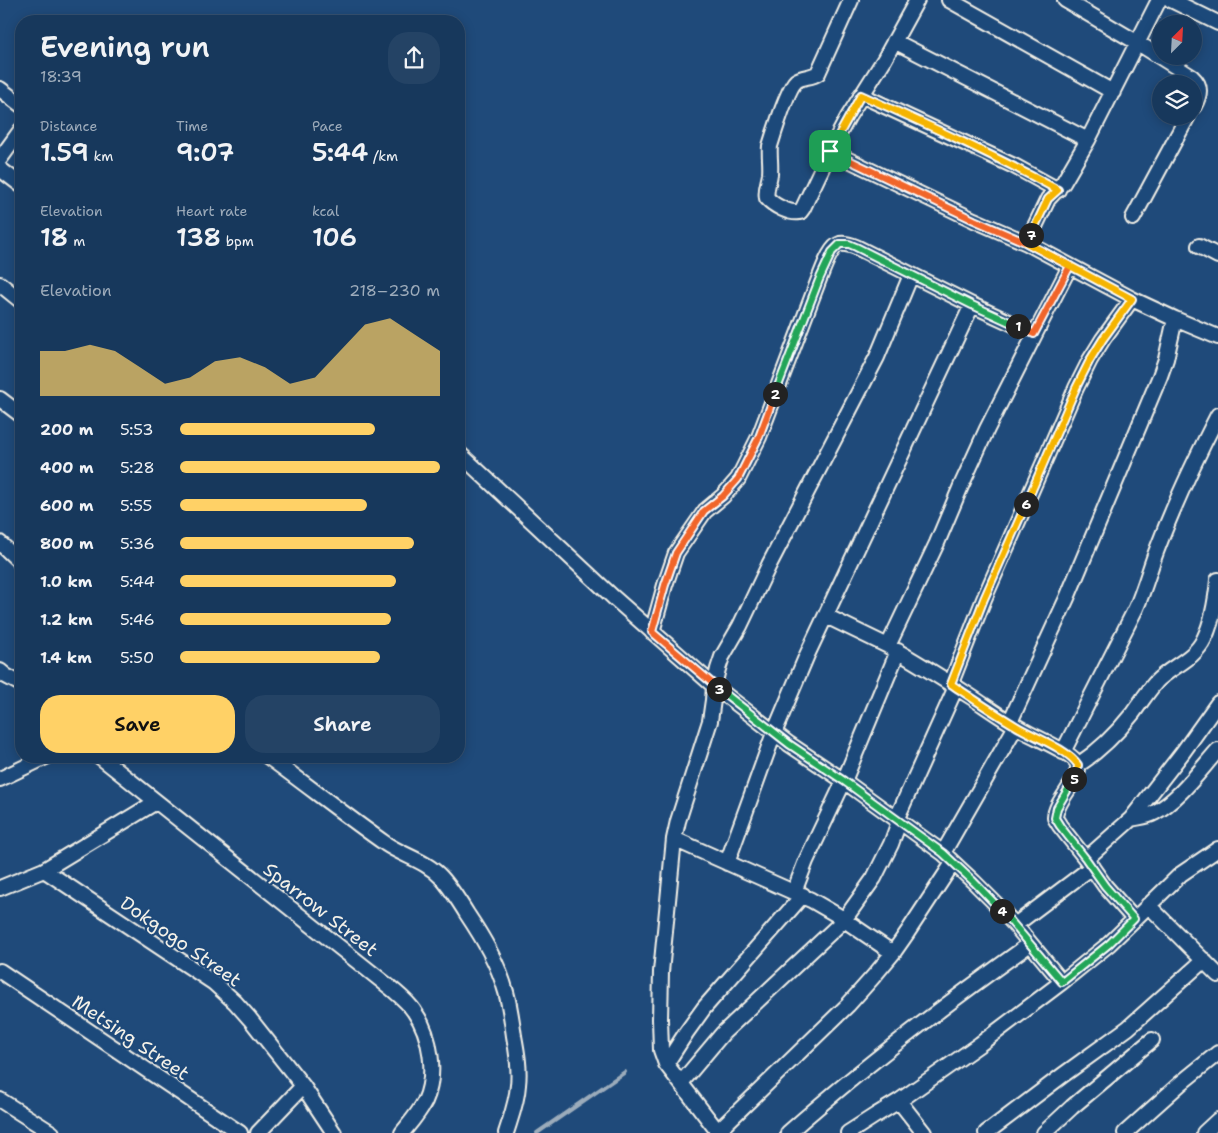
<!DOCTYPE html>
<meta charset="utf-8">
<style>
body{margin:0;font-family:"Shantell Sans",sans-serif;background:#244365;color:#f1f3f6;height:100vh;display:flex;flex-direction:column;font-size:19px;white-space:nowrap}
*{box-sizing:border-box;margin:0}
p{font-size:16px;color:#9eacbb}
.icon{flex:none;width:28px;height:28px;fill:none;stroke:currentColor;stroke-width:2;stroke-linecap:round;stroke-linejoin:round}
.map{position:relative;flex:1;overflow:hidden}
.panel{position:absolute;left:15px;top:15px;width:450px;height:748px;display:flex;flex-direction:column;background:#17385c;border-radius:20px;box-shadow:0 2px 12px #0003,0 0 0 1px #365272}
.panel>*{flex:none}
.needle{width:32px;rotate:24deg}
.tools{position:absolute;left:1152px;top:15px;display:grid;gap:10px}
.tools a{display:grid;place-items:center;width:50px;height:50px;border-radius:50%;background:#17385c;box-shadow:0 2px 12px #0003,0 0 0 1px #365272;font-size:25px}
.pin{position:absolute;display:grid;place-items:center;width:42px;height:42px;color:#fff;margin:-21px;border-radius:10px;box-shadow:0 2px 8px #0006}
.km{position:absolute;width:25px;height:25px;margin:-12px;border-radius:50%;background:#222;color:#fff;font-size:14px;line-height:25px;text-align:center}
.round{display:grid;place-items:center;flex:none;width:52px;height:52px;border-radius:20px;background:#244365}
.headline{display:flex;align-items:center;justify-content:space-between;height:85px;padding:0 25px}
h1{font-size:28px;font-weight:600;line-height:38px}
.metrics{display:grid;grid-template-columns:repeat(3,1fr);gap:8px;height:85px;padding:5px 25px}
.metrics div{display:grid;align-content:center}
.metrics b{font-size:25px;font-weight:600}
.metrics small{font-size:14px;font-weight:400}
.metrics p{font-size:14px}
.chart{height:140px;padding:10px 25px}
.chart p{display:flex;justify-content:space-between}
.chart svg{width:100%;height:90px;margin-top:5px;fill:#ffd166;opacity:.7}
.cta{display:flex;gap:10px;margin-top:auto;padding:10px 25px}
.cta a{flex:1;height:58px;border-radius:20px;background:#ffd166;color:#111;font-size:20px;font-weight:600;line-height:58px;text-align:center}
.cta a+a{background:#244365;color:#f1f3f6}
ul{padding:0 25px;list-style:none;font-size:16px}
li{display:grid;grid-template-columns:80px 60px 1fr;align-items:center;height:38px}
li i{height:12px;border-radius:6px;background:#ffd166}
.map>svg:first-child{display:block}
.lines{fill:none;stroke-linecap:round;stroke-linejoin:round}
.stream{stroke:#9cacbb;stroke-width:4}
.minor-casing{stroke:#f4f1e8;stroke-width:18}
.minor{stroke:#1f4a7a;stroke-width:14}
.split-1-casing{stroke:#fff;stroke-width:10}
.split-2-casing{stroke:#fff;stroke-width:10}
.split-3-casing{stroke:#fff;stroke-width:10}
.split-4-casing{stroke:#fff;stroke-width:10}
.split-5-casing{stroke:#fff;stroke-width:10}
.split-6-casing{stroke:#fff;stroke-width:10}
.split-7-casing{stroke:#fff;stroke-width:10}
.split-8-casing{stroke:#fff;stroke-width:10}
.split-1{stroke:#f0652b;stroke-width:6}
.split-2{stroke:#22a559;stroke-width:6}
.split-3{stroke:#f0652b;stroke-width:6}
.split-4{stroke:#22a559;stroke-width:6}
.split-5{stroke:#22a559;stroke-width:6}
.split-6{stroke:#f5b400;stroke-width:6}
.split-7{stroke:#f5b400;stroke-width:6}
.split-8{stroke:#f5b400;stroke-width:6}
.labels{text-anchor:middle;stroke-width:4.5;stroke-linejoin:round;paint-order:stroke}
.street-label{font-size:19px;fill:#f4f1e8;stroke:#1f4a7a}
</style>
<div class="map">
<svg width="1218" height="1133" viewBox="0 0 1218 1133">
<rect width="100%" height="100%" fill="#1f4a7a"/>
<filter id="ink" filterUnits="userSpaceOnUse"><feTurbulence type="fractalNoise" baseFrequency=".02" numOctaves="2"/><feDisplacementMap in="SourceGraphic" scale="10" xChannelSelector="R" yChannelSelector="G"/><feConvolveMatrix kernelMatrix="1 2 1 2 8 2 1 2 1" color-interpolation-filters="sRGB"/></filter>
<g filter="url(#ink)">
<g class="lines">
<path class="stream" d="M537,1133L625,1072"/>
<defs>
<path id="minor" d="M851,0L818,73C811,78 803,76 796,81C788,88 774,133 770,146C769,155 771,164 770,174C769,182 765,190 767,198C774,206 790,214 800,212L803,208L830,151L848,117L884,60L917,0
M949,0L1113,92
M1065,0L1138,43L1192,77C1202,86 1200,95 1194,106
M1171,0L1218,23
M894,41L1088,140
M0,89L21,105
M861,95L1014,166L1058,190
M830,151L974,220L1027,243L1132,299L1175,319L1218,337
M0,159L21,130
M0,169L21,185
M1133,218L1188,116
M1027,243L1048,199L1063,183L1088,140L1159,0
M1199,246L1218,256
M0,284L21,301
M0,399L21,415
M459,453L613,597L714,686L789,744L844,781L943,853L974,882L994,902L1015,925L1062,982
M0,543L21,563
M826,616L888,646L937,543L961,486L987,429L1035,334L1070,266
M652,632L665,585L676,553L705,511L723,496L738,479L759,437L819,279C823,270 830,247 840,244C846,243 851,245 856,247L972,305L1035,334
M888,646C917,662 945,680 973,698C991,710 1009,723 1028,733C1039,739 1077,755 1078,766C1080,780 1055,801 1055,818L1060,826L1086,859L1105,886L1134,919
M0,671L6,676L21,684
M951,683L984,599L1047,455L1076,388L1090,360L1103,339L1132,299
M1010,722L1067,598L1160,376L1166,359L1175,319
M1063,752L1136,608C1145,588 1150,567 1158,547C1175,502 1196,458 1218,415
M99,756L392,989C400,996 408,1002 414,1011C431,1035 437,1074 425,1101C419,1113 410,1123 402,1133
M267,756C307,785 346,816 386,844C404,856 426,861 441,877C451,888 459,901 467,914C483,938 498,963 506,992C510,1006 512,1022 514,1036C517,1052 520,1069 518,1085C517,1102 511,1117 506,1133
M1078,765C1099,751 1118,732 1133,713C1141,702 1148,691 1156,682C1171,666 1194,660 1204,639C1213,621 1216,600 1218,580
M0,779L48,756
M1131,819C1139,817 1147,817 1154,813C1179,800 1200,770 1218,750
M896,820L956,687
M674,839L811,900L837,915L893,953
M943,853L1016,726
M1086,859L1131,819L1183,752L1218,703
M727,863L774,733L807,655L972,305
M44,870L156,802
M0,888L44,870L214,983L235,1002L250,1019L303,1086L334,1133
M794,892L806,861L844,781L898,651
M1148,905L1218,975
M1015,925L1092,867
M0,971L240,1133
M666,1064L686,1033L704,1008L803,895
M681,1083L723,1033L844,920L874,878L891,844L899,822
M0,1100L52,1133
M899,1101L924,1133
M718,1131L848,1005L873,977L893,953L907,933L953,863
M258,1133L303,1086
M719,1133L666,1064L661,1050L660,1019L661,972L674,839L678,821L710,721L713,700L714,686L718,669L722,657L740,626L769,565L877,357L911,275
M788,1133C865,1065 947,1003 1030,944
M848,1133L876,1115L899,1101L980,1044L1062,982L1109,944L1181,874L1218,849
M986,1133L1063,1075L1128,1028L1204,960
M1044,1133L1072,1107L1152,1040
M1125,1133L1181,1083L1218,1053
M1204,1133L1218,1120"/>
</defs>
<use href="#minor" class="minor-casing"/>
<use href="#minor" class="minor"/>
</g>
</g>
<g class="lines" filter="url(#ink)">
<defs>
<path id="split-1" d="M830,151L974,220L1027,243L1070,266L1034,334L1018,326"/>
<path id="split-2" d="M775,394L819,280L832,252L840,244H849L856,247L972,305L1018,326"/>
<path id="split-3" d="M719,689L652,632L665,585L676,553L704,511L723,496L738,479L759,437L775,394"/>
<path id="split-4" d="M719,689L789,744L844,781L943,853L974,882L1002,911"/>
<path id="split-5" d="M1002,911L1062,982L1109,944L1134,919L1105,886L1086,859L1060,826L1055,818L1057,808L1074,779"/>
<path id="split-6" d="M1026,504L984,599L951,684C972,698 994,713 1016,726C1032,736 1068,749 1078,765L1077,772L1074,779"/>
<path id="split-7" d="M1026,504L1076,388L1090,360L1103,339L1132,299L1027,243L1031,235"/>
<path id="split-8" d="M830,151L861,95C928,125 994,155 1058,190L1048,199L1031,235"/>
</defs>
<use href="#split-1" class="split-1-casing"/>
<use href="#split-2" class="split-2-casing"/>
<use href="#split-3" class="split-3-casing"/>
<use href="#split-4" class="split-4-casing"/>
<use href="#split-5" class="split-5-casing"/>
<use href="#split-6" class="split-6-casing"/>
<use href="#split-7" class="split-7-casing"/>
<use href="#split-8" class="split-8-casing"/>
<use href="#split-1" class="split-1"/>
<use href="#split-2" class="split-2"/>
<use href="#split-3" class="split-3"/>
<use href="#split-4" class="split-4"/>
<use href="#split-5" class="split-5"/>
<use href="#split-6" class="split-6"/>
<use href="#split-7" class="split-7"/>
<use href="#split-8" class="split-8"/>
</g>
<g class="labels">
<g class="street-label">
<text transform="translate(321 909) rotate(38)" y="7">Sparrow Street</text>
<text transform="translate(181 941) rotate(35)" y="7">Dokgogo Street</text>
<text transform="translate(131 1037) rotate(34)" y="7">Metsing Street</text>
</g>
</g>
</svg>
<div class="tools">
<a><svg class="needle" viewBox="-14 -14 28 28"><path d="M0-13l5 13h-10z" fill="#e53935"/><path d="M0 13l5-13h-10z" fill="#9eacbb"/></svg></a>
<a><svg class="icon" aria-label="layers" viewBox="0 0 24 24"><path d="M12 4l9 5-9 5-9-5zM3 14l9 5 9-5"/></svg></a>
</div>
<div class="pin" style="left:830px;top:151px;background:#1e9e55"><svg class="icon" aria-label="arrive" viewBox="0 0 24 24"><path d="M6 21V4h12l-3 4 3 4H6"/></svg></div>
<b class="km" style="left:1018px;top:326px">1</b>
<b class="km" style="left:775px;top:394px">2</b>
<b class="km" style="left:719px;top:689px">3</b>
<b class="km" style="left:1002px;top:911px">4</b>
<b class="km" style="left:1074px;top:779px">5</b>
<b class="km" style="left:1026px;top:504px">6</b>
<b class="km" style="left:1031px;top:235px">7</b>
<section class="panel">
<div class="headline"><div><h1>Evening run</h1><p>18:39</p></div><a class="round"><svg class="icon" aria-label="share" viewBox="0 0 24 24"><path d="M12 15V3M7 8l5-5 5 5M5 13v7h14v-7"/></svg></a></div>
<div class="metrics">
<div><p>Distance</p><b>1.59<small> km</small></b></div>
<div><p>Time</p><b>9:07</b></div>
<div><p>Pace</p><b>5:44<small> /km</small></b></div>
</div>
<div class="metrics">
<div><p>Elevation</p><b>18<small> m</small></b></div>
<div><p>Heart rate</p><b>138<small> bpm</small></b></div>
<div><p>kcal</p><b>106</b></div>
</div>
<div class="chart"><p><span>Elevation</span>218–230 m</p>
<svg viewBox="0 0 160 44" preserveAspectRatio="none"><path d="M0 44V22L10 22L20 19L30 22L40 30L50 38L60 35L70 27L80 25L90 30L100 38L110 35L120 22L130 9L140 6L150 14L160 22V44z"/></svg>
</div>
<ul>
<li><b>200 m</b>5:53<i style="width:75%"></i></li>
<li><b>400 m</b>5:28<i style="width:100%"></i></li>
<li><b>600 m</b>5:55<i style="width:72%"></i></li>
<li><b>800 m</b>5:36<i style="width:90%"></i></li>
<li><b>1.0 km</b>5:44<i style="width:83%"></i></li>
<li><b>1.2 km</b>5:46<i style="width:81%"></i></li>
<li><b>1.4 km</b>5:50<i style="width:77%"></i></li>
</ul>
<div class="cta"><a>Save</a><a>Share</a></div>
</section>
</div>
